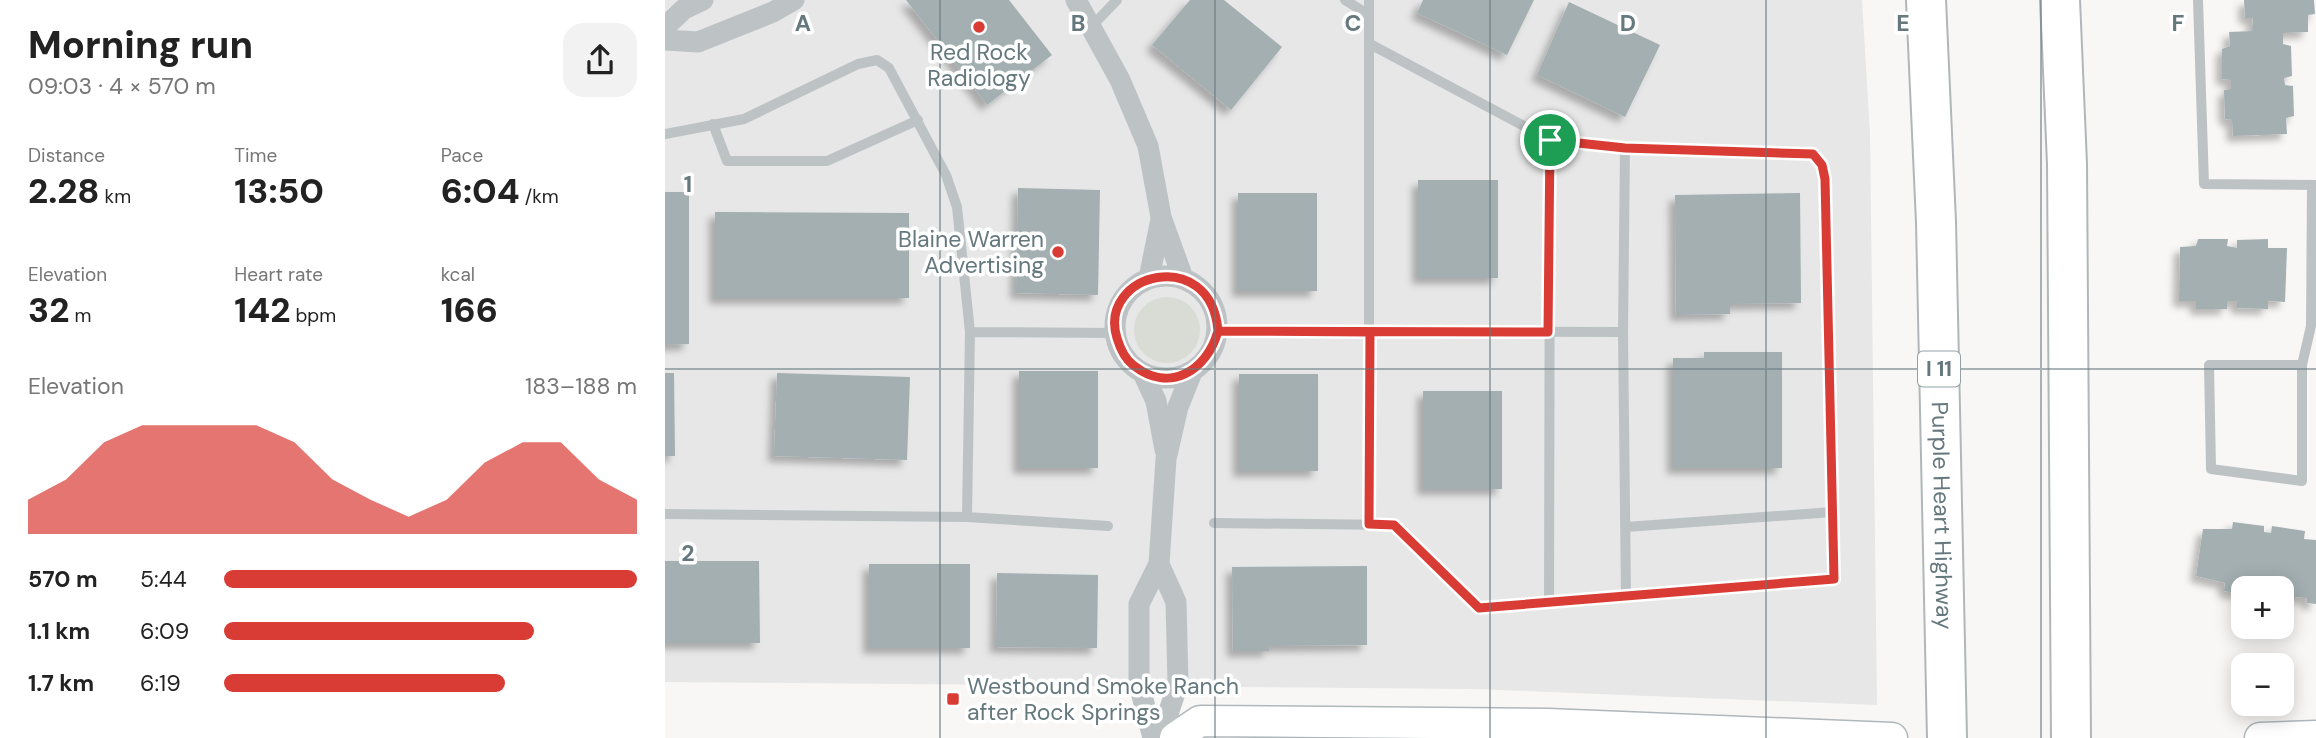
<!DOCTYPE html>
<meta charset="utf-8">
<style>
body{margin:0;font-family:"DM Sans",sans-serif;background:#f2f2f2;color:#222;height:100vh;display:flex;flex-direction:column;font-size:26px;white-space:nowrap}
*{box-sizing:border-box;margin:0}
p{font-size:23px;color:#767676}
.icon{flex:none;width:38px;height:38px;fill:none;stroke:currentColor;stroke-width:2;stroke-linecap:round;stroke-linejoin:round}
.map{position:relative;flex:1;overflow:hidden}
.drawer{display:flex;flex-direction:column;background:#fff;width:665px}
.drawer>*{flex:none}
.fabs{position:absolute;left:1566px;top:576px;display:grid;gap:14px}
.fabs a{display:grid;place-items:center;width:63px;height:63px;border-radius:14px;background:#fff;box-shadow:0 4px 18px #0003;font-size:35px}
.pin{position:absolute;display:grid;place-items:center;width:60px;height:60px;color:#fff;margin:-30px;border:4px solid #fff;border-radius:50%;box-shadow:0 2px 7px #0007}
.round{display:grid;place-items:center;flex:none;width:74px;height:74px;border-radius:21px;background:#f2f2f2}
.headline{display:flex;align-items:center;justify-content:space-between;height:119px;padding:0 28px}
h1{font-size:38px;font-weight:800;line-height:52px}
.stats{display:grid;grid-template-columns:repeat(3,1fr);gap:10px;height:119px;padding:7px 28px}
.stats div{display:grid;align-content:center}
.stats b{font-size:35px;font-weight:800}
.stats small{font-size:19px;font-weight:400}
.stats p{font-size:19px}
.chart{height:196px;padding:14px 28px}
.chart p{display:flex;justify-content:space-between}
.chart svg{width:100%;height:126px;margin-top:7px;fill:#d93c34;opacity:.7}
ul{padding:0 28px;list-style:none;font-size:23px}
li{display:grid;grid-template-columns:112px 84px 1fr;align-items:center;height:52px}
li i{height:18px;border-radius:9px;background:#d93c34}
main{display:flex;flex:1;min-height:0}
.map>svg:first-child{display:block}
.built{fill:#e6e7e6}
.green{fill:#d9dcd5}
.building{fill:#a4afb2;filter:url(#shadow)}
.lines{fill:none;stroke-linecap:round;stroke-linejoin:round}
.secondary-casing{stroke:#b0b7ba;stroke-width:33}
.highway-casing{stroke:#b1b7b9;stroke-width:42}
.lane{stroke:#bdc3c5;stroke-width:10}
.street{stroke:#bdc3c5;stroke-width:21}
.secondary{stroke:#fff;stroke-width:30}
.highway{stroke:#fff;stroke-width:38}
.route-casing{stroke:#fff;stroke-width:14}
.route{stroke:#d93c34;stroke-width:9}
.grid{fill:none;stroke:#65787e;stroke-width:2;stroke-opacity:0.55}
.poi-dot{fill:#d93c34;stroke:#fff;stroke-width:2.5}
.labels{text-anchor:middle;stroke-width:7;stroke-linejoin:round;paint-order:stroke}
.shield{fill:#fff;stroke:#93a0a5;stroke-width:2}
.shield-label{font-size:21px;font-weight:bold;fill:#65787e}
.poi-label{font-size:23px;fill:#65787e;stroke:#fff}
.street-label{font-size:23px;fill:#65787e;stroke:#fff}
.grid-label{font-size:23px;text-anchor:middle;font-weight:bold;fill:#65787e;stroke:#fff;stroke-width:7;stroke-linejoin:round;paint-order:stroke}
</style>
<main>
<section class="drawer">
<div class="headline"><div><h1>Morning run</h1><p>09:03 · 4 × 570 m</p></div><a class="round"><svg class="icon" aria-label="share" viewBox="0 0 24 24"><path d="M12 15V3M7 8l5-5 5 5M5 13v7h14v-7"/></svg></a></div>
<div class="stats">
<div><p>Distance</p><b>2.28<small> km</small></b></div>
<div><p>Time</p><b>13:50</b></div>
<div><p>Pace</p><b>6:04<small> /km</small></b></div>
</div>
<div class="stats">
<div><p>Elevation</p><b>32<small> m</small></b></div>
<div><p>Heart rate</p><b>142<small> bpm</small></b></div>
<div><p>kcal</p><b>166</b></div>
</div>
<div class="chart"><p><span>Elevation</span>183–188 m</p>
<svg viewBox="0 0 160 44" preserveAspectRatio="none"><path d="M0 44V32L10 25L20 12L30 6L40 6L50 6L60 6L70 12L80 25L90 32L100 38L110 32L120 19L130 12L140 12L150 25L160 32V44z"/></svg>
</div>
<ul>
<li><b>570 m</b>5:44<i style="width:100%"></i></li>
<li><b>1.1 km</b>6:09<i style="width:75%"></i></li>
<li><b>1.7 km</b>6:19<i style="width:68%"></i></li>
</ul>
</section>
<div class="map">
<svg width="1651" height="738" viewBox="0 0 1651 738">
<defs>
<filter id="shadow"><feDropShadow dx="-6" dy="6" stdDeviation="3.5" flood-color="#0004"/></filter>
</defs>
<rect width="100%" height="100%" fill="#f8f7f5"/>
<path class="built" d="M0,0H1197L1205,134L1212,705L810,689L0,682Z"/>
<path class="green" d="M469 330a33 33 0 1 1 66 0a33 33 0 1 1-66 0Z"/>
<path class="building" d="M241,0H344L387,55L322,105Z
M525,0H559L617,47L566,110L487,45Z
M758,0H869L842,55L752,13Z
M1579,0H1649L1650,14L1643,15V32L1618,33V44L1626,46L1627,76L1619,78L1620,85L1628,86L1629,116L1621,118L1622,134L1568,136L1567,120L1560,119L1559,90L1566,89V80L1557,79V49L1565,46L1564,32L1587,31L1588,18H1580Z
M904,2L995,45L960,117L872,75Z
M753,180H833V278H753Z
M353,188L435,190L433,295L351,293Z
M0,192H24V344L0,345Z
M573,193H652V291H573Z
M1135,193L1136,303L1065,304V314L1011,315L1010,195Z
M50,212L244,213V298H50Z
M1533,239H1563L1562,246L1572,248V240L1603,239V248H1622L1620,302L1603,301V309L1572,308V301H1562V309H1531V301H1514L1515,247L1531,246Z
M1039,352H1117V468H1008V358H1039Z
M354,371H433V468H354Z
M0,373H9L10,456H0Z
M112,373L245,377L242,460L109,456Z
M574,374H653V471H574Z
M758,391H837V489H758Z
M1568,522L1599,526V532L1606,533L1607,526L1640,531L1639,539L1651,540V604L1642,603V598L1630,597L1629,603L1617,601V588H1578V594L1559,591L1560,583L1531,576L1538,529H1567Z
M0,561H94L95,643H0Z
M204,564H305V648H204Z
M702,566V645L604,646V651H568L567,567Z
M332,573L433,575L432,648L331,647Z"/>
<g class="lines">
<defs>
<path id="secondary" d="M510,738L535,721L883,724L1227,738
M1595,738L1651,736"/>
<g id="highway">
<path id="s1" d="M1261,0L1271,222L1282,738"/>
<path d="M1395,0L1402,164L1406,738"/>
</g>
</defs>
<use href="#secondary" class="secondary-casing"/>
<use href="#highway" class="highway-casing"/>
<path class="lane" d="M680,0L704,15
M704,0V524
M1533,0L1539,184L1651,185
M426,27L452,0
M48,124L62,161H162L253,120
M0,134L79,119L193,64L212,60L224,68L281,175L292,207L305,332L302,517
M960,147L958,332L961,596
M553,331L958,332
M305,332L450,333
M1637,365H1544L1546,469L1637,481V365L1646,326L1647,185
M0,514L302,517L443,526
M549,523L729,525L814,608L1169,579L1160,179L1157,165L1148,154L960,147L885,140L705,44
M961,527L1168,512
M884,602L885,140"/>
<path class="street" d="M411,0L455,80L483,146L496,217L518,278
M0,27L19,9L38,0
M0,40L33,42L108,12L129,0
M450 327a51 51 0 1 1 102 0a51 51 0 1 1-102 0Z
M484,278L496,219
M478,373L491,401L500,450
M494,564L511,602L513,684L495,738
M488,738L474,684V604L494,564L501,459L513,407L527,372"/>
<use href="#secondary" class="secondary"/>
<use href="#highway" class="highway"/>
</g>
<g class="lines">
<defs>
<path id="route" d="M885,140L883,332L553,331C542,371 504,394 468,365C459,358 455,348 452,338C432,273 546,244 553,331L705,332L704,524L729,525L814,608L1169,579L1160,179L1157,165L1148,154L960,148L885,140"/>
</defs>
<use href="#route" class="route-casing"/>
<use href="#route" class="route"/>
</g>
<path class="grid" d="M275,0V738M550,0V738M825,0V738M1101,0V738M1376,0V738M0,369H1651"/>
<g class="poi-dot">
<circle cx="314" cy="27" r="7"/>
<circle cx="393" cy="252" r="7"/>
<rect x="281" y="692" width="14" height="14" rx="3.5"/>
</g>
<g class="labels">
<rect class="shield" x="1253" y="351.5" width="42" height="35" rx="5"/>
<g class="shield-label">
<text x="1274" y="376">I 11</text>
</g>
<g class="poi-label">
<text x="314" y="60">Red Rock<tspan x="314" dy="26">Radiology</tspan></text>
<text x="379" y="247" text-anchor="end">Blaine Warren<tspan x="379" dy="26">Advertising</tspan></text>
<text x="302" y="694" text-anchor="start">Westbound Smoke Ranch<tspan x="302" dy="26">after Rock Springs</tspan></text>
</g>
<g class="street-label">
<text dy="8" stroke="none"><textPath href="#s1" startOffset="516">Purple Heart Highway</textPath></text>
</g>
</g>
<g class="grid-label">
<text x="138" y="31">A</text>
<text x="413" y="31">B</text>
<text x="688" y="31">C</text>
<text x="963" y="31">D</text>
<text x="1238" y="31">E</text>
<text x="1513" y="31">F</text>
<text x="23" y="192">1</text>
<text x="23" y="561">2</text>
</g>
</svg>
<div class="fabs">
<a>+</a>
<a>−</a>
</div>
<div class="pin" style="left:885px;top:140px;background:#1e9e55"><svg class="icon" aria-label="arrive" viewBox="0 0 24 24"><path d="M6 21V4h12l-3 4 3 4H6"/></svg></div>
</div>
</main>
